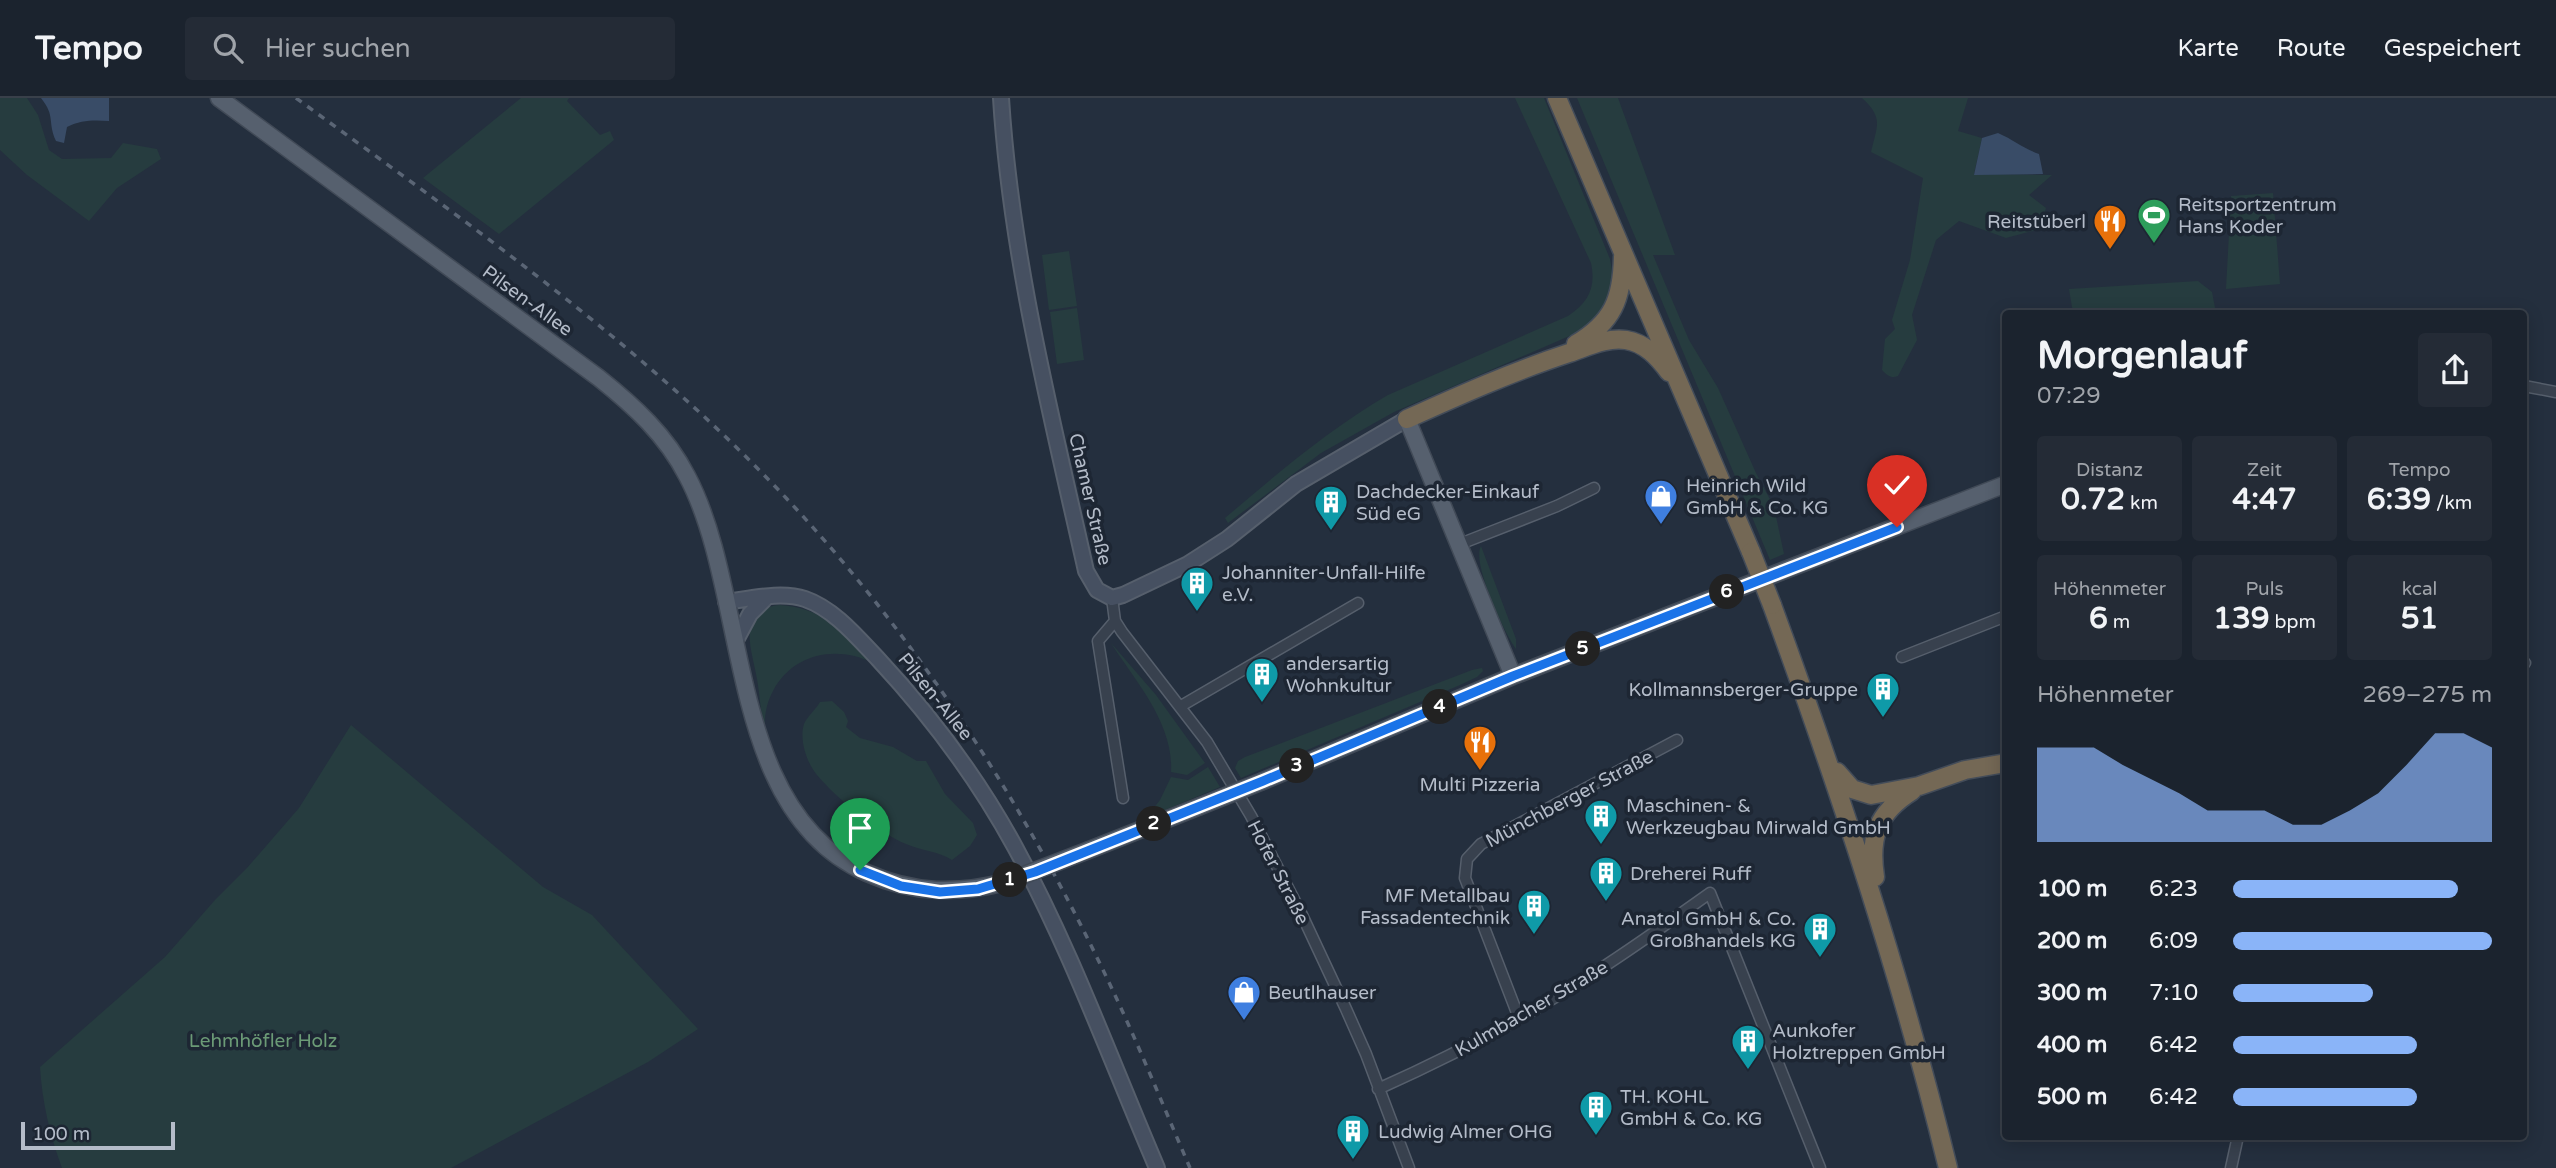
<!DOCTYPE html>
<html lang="de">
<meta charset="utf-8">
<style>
body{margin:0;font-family:"Varela Round",sans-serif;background:#242b36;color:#f1f3f6;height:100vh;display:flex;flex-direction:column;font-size:26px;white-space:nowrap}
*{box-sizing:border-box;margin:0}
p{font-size:23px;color:#a0a4aa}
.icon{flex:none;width:38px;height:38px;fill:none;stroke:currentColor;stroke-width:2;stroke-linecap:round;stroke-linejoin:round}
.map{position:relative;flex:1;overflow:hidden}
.sheet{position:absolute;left:2002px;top:212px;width:525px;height:830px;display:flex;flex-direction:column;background:#1b232e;border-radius:7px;box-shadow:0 4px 18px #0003,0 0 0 2px #39404a}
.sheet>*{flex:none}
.scale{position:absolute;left:21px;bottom:18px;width:154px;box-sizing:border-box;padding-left:7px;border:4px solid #b4bcc9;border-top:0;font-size:19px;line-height:24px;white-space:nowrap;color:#b4bcc9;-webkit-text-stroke:5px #1d2633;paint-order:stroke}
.pin{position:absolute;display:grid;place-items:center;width:60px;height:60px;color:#fff;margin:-72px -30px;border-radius:50% 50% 50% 0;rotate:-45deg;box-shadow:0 0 7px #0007}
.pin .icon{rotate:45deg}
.km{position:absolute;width:35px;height:35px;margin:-18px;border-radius:50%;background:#222;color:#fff;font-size:19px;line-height:35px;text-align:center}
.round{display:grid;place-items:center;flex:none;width:74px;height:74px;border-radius:7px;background:#242b36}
.summary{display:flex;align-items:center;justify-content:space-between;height:119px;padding:0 35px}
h1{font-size:38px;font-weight:700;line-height:52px}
.figures{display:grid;grid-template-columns:repeat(3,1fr);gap:10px;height:119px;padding:7px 35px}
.figures div{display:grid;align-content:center;border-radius:7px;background:#242b36;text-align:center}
.figures b{font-size:30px;font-weight:700}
.figures small{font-size:19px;font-weight:400}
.figures p{font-size:19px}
.chart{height:196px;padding:14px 35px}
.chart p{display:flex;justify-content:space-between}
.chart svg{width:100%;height:126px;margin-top:7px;fill:#8ab4f8;opacity:.7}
ul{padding:0 35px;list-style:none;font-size:23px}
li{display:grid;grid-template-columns:112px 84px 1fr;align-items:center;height:52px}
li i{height:18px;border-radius:9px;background:#8ab4f8}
header{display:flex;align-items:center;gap:42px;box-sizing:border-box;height:98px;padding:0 35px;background:#1b232e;border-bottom:2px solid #39404a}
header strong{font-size:33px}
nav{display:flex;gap:38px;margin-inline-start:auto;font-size:24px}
.search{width:490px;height:63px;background:#242b36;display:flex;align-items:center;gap:18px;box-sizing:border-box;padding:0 24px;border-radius:7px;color:#a0a4aa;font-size:26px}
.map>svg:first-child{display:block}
.green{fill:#263c3f}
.water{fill:#394c67}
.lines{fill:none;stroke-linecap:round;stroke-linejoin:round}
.street-casing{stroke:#565f6c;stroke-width:13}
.secondary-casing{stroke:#565f6c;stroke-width:18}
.primary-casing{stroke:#414a57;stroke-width:19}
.highway-casing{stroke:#434c59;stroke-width:21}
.street{stroke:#38414e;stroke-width:10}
.secondary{stroke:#465061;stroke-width:14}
.primary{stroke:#56606e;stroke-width:16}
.highway{stroke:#746855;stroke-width:18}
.rail{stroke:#5a6575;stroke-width:3.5;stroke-dasharray:7 7;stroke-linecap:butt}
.primary-bridge-casing{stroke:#414a57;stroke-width:19;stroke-linecap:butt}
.highway-bridge-casing{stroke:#434c59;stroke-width:21;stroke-linecap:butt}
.primary-bridge{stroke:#56606e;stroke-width:16}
.highway-bridge{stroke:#746855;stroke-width:18}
.route-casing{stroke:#fff;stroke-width:14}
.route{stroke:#1a73e8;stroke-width:9}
.labels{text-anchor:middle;stroke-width:7;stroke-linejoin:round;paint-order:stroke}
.poi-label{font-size:19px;fill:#b4bcc9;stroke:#1d2633;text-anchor:start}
.street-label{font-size:19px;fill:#b4bcc9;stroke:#1d2633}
.park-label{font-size:19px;fill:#6b9a76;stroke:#1d2633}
</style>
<header>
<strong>Tempo</strong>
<div class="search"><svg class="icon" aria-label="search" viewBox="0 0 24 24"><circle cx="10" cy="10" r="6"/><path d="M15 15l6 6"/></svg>Hier suchen</div>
<nav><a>Karte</a><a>Route</a><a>Gespeichert</a></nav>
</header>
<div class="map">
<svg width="2556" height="1070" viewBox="0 0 2556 1070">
<rect width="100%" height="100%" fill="#242f3e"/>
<path class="green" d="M0,0H27L38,17L49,52L62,61L111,60L123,45L157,51L161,61L117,90L89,123L27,77L0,52Z
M521,0H569L567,3L600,37L610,33L614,42L499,136L423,80Z
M1515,0H1544L1610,161C1618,198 1605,218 1574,236L1394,314L1321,355L1228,425L1225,420C1277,376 1329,331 1388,297L1568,218C1589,204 1596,189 1591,165Z
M1577,0H1618L1675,157H1653L1689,242L1718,290L1756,375L1774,409L1784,456L1770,462Z
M1862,0H1968L1958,33L1982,40L1974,76L2052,77L2029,97L2046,110L2040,131L2006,140L1959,123L1936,142L1912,217L1917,242L1898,278C1891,281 1887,277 1882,272L1885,241L1895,231L1892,222L1910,162L1923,80L1871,54C1877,28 1884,20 1862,0Z
M2273,95L2280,186L2226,191L2231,98Z
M1069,153L1077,208L1049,212L1042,157Z
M2198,183L2212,194L2216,215H2073L2069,191Z
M1077,210L1084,262L1057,266L1050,214Z
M1481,448L1516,541V551C1505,536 1471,464 1481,448Z
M779,507C825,510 843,534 873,565C837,547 793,555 773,593C767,604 764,617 765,630C760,613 760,598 757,581C752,552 735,512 779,507Z
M1111,545L1156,597L1205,665L1187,677L1171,674C1174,626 1136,584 1111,545Z
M1482,570L1483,573L1477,579L1460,587L1241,680L1235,670L1238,663L1245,659L1472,572Z
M832,603L844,614L848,623L846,629L860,640L893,649L917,663H926L945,696L973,725L977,737L970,748L952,762C938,753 922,753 906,746C879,735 836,700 817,677C807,665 799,642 804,626C807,619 816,611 820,604Z
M351,627L543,789L592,817L698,931L648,964L451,1070H62C50,1038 42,1003 40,969L165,859L215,802L247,770L299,710Z
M1208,669L1220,689L1146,720L1160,702L1171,679L1188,682Z"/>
<path class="water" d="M41,0H109V23C93,22 81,22 67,29L64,45L56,43C47,23 56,19 41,0Z
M1998,35C2014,42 2024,51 2039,56L2043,76L1974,77L1982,40Z"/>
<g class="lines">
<defs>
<path id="street" d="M2524,288L2556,294
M1460,446L1557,408L1594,390
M1112,500L1115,523L1122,534L1207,644L1251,718L1302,817L1346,911L1366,956L1409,1070
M1115,523L1098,543L1123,700
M1902,559L2006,518
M2524,565H2525
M1181,608L1358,505
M1519,920L1465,780L1467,761L1481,746L1677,642
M1378,991C1450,959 1519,923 1586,880C1628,854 1669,824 1710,795L1820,1070
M2231,1070L2238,1038"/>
<path id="secondary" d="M1001,0C1011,160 1051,316 1086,473L1097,492L1112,500L1123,497L1188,466L1227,441L1296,386L1407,321
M726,504C750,501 781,493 805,501C834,511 857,539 878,561C931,618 978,681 1015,749C1071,852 1111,963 1157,1070
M735,544L750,516L767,499"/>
<path id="primary" d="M219,0L599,280C634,308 666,337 687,378C750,496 725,713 867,775C914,796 958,796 1006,784
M1407,321L1513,578
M1263,683L1513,578L2006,386
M1089,752L1198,709"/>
<path id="highway" d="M1557,0L1751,454
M1576,246C1613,224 1622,201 1623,159
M1407,321C1460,297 1514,273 1569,255C1587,249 1607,239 1626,242C1645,245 1658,259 1669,274
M1772,507C1840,693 1901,878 1948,1070
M1837,674L1852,691L1871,697L1919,688L1965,672L2006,665
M1875,779C1869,739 1877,715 1912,693"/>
</defs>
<use href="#street" class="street-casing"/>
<use href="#secondary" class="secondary-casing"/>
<use href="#primary" class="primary-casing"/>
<use href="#highway" class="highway-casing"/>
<use href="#street" class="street"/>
<use href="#secondary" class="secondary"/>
<use href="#primary" class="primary"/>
<use href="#highway" class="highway"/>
<path class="rail" d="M296,0C467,125 642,246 787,401C917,540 1022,703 1104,874C1135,938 1162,1005 1190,1070"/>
<defs>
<path id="primary-bridge" d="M1198,709L1263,683
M1006,784L1089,752"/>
<path id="highway-bridge" d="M1751,454L1772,507"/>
</defs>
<use href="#primary-bridge" class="primary-bridge-casing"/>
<use href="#highway-bridge" class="highway-bridge-casing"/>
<use href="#primary-bridge" class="primary-bridge"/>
<use href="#highway-bridge" class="highway-bridge"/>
</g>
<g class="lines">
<defs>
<path id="route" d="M860,772L901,788L940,794L978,791L1035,774L1263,683L1513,578L1897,429"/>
</defs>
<use href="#route" class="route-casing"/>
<use href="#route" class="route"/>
</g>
<defs>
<symbol id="stadium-pin" viewBox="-11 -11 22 30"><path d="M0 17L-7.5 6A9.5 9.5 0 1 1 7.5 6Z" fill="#2e9e5b" stroke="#1d2633"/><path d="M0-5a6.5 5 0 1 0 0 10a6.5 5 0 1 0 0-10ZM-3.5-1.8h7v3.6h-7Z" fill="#fff"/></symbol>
<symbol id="restaurant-pin" viewBox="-11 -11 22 30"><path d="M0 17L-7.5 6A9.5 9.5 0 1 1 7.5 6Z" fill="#e8710a" stroke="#1d2633"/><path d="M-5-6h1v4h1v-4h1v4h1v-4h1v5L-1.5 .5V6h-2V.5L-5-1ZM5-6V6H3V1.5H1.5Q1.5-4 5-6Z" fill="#fff"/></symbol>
<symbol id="shop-pin" viewBox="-11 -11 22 30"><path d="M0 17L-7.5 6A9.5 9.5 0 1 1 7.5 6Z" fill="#3f7fe0" stroke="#1d2633"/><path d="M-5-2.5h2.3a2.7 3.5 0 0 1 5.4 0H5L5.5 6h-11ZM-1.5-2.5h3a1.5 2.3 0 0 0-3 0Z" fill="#fff"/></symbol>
<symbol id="building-pin" viewBox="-11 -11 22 30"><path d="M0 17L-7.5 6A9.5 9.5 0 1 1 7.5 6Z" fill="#0f9aa8" stroke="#1d2633"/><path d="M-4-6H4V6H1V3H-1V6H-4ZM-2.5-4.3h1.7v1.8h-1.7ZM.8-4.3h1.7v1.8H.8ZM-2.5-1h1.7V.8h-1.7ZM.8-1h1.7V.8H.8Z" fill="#fff"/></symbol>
</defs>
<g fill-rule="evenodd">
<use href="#stadium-pin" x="2135" y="98" width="38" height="52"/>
<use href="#restaurant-pin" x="2091" y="104" width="38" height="52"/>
<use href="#shop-pin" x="1642" y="379" width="38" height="52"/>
<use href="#building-pin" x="1312" y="385" width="38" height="52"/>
<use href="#building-pin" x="1178" y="466" width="38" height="52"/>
<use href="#building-pin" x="1243" y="557" width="38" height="52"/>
<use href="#building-pin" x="1864" y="572" width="38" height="52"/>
<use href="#restaurant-pin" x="1461" y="625" width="38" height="52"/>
<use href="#building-pin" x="1582" y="699" width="38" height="52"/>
<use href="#building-pin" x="1587" y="756" width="38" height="52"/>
<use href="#building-pin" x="1515" y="789" width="38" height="52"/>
<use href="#building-pin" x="1801" y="812" width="38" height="52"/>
<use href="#shop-pin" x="1225" y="875" width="38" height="52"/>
<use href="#building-pin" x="1729" y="924" width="38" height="52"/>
<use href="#building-pin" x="1577" y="990" width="38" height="52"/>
<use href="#building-pin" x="1334" y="1014" width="38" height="52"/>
</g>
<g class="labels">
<g class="poi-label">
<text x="2178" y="113">Reitsportzentrum<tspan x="2178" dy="22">Hans Koder</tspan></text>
<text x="2086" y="130" text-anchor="end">Reitstüberl</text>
<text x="1686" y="394">Heinrich Wild<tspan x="1686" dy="22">GmbH &amp; Co. KG</tspan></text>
<text x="1356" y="400">Dachdecker-Einkauf<tspan x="1356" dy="22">Süd eG</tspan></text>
<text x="1222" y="481">Johanniter-Unfall-Hilfe<tspan x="1222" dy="22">e.V.</tspan></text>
<text x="1286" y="572">andersartig<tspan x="1286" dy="22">Wohnkultur</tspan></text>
<text x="1858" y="598" text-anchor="end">Kollmannsberger-Gruppe</text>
<text x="1480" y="693" text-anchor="middle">Multi Pizzeria</text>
<text x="1626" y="714">Maschinen- &amp;<tspan x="1626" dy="22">Werkzeugbau Mirwald GmbH</tspan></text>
<text x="1630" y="782">Dreherei Ruff</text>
<text x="1510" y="804" text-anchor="end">MF Metallbau<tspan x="1510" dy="22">Fassadentechnik</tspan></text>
<text x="1796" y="827" text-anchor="end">Anatol GmbH &amp; Co.<tspan x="1796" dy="22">Großhandels KG</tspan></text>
<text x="1268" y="901">Beutlhauser</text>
<text x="1772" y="939">Aunkofer<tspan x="1772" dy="22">Holztreppen GmbH</tspan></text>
<text x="1620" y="1005">TH. KOHL<tspan x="1620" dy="22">GmbH &amp; Co. KG</tspan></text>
<text x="1378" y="1040">Ludwig Almer OHG</text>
</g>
<g class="street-label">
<text transform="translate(528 202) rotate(36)" y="7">Pilsen-Allee</text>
<text transform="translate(1091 401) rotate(77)" y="7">Chamer Straße</text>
<text transform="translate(936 598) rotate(51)" y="7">Pilsen-Allee</text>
<text transform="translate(1569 700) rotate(-28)" y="7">Münchberger Straße</text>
<text transform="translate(1279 774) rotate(63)" y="7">Hofer Straße</text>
<text transform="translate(1531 910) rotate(-30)" y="7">Kulmbacher Straße</text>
</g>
<g class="park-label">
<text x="263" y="949">Lehmhöfler Holz</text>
</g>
</g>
</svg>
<div class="scale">100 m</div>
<div class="pin" style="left:860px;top:772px;background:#1e9e55"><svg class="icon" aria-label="arrive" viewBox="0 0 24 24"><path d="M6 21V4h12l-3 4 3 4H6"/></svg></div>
<div class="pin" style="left:1897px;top:429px;background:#d93025"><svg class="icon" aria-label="check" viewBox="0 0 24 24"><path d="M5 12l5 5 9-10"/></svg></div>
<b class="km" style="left:1010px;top:782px">1</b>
<b class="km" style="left:1154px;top:726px">2</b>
<b class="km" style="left:1297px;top:668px">3</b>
<b class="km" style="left:1440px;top:609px">4</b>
<b class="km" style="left:1583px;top:551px">5</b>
<b class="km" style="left:1727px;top:494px">6</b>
<section class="sheet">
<div class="summary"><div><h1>Morgenlauf</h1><p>07:29</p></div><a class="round"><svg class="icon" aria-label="share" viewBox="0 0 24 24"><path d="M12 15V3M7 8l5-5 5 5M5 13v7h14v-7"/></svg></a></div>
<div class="figures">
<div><p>Distanz</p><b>0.72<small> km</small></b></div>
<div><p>Zeit</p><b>4:47</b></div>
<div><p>Tempo</p><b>6:39<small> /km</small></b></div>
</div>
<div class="figures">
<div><p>Höhenmeter</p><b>6<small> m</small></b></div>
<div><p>Puls</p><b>139<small> bpm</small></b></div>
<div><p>kcal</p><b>51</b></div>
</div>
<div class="chart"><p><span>Höhenmeter</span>269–275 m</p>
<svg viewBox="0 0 160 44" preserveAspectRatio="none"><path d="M0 44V11L10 11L20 11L30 17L40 22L50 27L60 33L70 33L80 33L90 38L100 38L110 33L120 27L130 17L140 6L150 6L160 11V44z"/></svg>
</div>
<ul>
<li><b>100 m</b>6:23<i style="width:87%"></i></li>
<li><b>200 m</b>6:09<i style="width:100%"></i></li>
<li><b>300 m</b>7:10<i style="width:54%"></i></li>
<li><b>400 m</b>6:42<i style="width:71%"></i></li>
<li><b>500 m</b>6:42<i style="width:71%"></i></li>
</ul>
</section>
</div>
